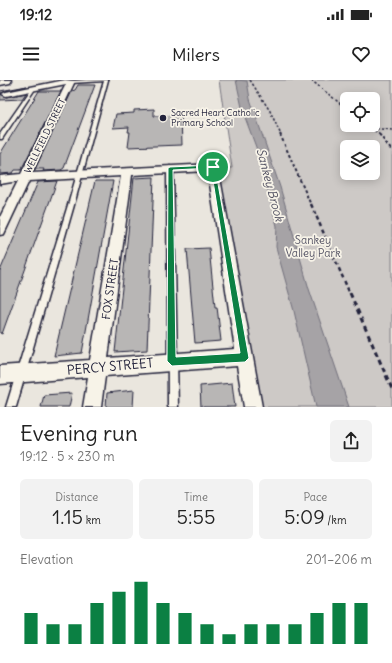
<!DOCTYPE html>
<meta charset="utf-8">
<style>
body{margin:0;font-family:Delius,sans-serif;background:#f2f2f2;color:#222;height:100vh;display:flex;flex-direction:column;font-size:15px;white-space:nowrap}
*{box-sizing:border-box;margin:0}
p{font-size:13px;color:#767676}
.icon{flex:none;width:22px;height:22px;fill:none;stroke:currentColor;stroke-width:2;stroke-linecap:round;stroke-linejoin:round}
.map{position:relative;height:327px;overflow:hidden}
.side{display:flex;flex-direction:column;background:#fff;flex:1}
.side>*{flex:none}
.buttons{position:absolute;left:340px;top:12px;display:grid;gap:8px}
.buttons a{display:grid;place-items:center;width:40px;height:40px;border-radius:6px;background:#fff;box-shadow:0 2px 10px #0003;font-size:20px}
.pin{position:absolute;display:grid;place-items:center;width:34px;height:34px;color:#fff;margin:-17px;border:2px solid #fff;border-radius:50%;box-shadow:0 1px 4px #0007}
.round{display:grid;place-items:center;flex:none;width:42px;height:42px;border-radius:6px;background:#f2f2f2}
.summary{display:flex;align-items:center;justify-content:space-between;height:68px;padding:0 20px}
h1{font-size:22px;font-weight:600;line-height:30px}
.stats{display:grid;grid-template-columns:repeat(3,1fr);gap:6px;height:68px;padding:4px 20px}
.stats div{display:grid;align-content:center;border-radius:6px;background:#f2f2f2;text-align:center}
.stats b{font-size:20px;font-weight:600}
.stats small{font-size:11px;font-weight:400}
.stats p{font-size:11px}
.chart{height:112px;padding:8px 20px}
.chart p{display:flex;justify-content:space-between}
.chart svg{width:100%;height:72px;margin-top:4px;stroke:#0b8043;stroke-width:6}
.status{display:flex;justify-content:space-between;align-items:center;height:28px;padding:0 20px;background:#fff;direction:ltr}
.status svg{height:11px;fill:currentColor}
header{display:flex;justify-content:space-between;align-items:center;height:52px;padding:0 20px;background:#fff;font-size:18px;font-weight:600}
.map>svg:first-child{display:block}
.green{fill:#cdc9c6;stroke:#787680;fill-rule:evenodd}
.water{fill:#a6a3a6;stroke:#716f7b}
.building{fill:#b8b6b5;stroke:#22223b}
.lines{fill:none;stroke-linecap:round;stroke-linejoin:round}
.lane-casing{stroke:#22223b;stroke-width:3}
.street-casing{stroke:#22223b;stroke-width:3}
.highway-casing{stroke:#22223b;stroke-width:3}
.path-far3{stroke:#22223b;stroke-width:1.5;stroke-dasharray:2.5 2;stroke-linecap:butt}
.path-far2{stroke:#22223b;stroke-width:2;stroke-dasharray:3 2.5;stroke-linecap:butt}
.path-far1{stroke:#22223b;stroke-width:2.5;stroke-dasharray:4 3;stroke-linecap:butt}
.path{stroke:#22223b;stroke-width:3;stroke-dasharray:5 4;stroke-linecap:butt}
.lane{fill:#f7f3e8;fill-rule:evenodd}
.street{fill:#f7f3e8;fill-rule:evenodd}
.highway{fill:#f7f3e8;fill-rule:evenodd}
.route{fill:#0b8043;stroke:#fff;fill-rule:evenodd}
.poi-dot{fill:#22223b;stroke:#f7f3e8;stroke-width:1.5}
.labels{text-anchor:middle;stroke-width:3.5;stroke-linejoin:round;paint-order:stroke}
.far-poi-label{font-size:9px;fill:#22223b;stroke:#f7f3e8;text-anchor:start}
.far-street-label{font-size:9px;fill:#22223b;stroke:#f7f3e8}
.park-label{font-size:11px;fill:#555465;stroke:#f7f3e8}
.street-label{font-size:11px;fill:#22223b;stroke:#f7f3e8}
.water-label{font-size:12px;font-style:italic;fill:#504f60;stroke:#f7f3e8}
.near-street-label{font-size:13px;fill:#22223b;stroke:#f7f3e8}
</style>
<div class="status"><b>19:12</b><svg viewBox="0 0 49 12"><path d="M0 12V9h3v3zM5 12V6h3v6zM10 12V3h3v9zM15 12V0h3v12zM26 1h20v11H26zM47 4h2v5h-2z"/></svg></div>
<header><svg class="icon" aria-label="menu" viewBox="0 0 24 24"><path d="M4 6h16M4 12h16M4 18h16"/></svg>Milers<svg class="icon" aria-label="heart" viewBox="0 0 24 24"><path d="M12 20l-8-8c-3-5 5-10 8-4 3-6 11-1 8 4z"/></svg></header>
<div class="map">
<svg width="392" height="327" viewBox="0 0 392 327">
<rect width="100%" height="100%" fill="#eae6de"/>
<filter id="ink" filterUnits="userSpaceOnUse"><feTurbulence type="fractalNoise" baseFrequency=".025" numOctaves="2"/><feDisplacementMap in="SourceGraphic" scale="8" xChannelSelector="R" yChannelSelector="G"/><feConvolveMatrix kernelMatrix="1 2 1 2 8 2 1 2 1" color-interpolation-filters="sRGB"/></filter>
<g filter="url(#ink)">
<path class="green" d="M219,0H392V327H262L218,87L232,88ZM347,19H373V45H347ZM347,67H373V93H347Z"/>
<path class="water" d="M236,0L247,1L250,19L280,107L309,209L349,327H316L294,231L276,167L277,146L256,67L243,32Z"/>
<path class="building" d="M78,5H95L64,88L61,90L43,91L44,89H35L72,11L75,10Z
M27,6L6,11L1,13L6,17L26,13L22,19L0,20V11Z
M39,11H61L21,90H15L13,93L0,94V74Z
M154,29V36L181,35L182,65L128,67L130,52H128L129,47L113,48L116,34L134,33V30Z
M154,97L147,270L115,272L134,98Z
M57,101L2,254L0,253V191L38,102Z
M95,101H113L82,273L54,276Z
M209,168L215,227H217L221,261L195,263L187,169Z
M232,303L235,327H201L200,306Z
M134,310L133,327H106L107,313Z
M72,313L69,327H41L44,315Z"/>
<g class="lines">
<defs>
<path id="lane" d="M86,0H108L74,125L16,327H6L68,125L104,1L71,3L69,2L71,1Z
M33,8L35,9L2,59H0V54L32,8Z
M170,86L173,88L178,327H168L167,88Z"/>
<path id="street" d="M65,0L75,1L32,93L213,84L218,87L262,327H244L237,286L105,296L101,327H83L88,297L0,304V286L90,280L121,96L29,101L4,154L0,155V137L18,101L0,104V96L21,94L66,4L6,16L2,14L6,12ZM208,91L235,269L108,278L132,95Z"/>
<path id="highway" d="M0,0H12L10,3L0,5Z"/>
</defs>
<use href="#lane" class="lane-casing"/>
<use href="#street" class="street-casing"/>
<use href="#highway" class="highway-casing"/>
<path class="path-far3" d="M250,0L270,31L281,55
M311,0L347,29
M367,45L380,55
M372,48L392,50"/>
<path class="path-far2" d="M280,54L311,125
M379,54L392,71"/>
<path class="path-far1" d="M311,124L350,214"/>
<path class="path" d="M350,213L392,309"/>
<use href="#lane" class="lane"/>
<use href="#street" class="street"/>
<use href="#highway" class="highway"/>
</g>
</g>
<path class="route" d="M213,85L215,87L249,278L245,282L172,286L167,281L168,88L170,87ZM211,88L240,273L176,277L173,90Z"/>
<circle class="poi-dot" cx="163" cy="38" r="4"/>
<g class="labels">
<g class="far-poi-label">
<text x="171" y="36">Sacred Heart Catholic<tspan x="171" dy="10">Primary School</tspan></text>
</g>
<g class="far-street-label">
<text transform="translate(45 56) rotate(-64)" y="3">WELLFIELD STREET</text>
</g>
<g class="park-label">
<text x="313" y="164">Sankey<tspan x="313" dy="13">Valley Park</tspan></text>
</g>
<g class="street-label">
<text transform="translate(110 209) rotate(-82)" y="4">FOX STREET</text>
</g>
<g class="water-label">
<text transform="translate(270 105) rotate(75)" y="4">Sankey Brook</text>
</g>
<g class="near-street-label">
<text transform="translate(110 286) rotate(-5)" y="5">PERCY STREET</text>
</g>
</g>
</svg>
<div class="buttons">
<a><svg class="icon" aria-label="locate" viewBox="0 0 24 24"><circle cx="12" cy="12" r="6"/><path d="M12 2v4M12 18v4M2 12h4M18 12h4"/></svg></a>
<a><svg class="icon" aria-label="layers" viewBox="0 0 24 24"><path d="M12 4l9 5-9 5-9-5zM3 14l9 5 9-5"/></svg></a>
</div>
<div class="pin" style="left:213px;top:87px;background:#1e9e55"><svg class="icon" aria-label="arrive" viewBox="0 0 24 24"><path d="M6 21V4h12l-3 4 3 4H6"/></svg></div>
</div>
<section class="side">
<div class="summary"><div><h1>Evening run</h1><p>19:12 · 5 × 230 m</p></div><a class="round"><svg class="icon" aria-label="share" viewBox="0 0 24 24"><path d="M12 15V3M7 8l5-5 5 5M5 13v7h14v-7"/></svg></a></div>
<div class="stats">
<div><p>Distance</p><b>1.15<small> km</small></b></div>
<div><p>Time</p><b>5:55</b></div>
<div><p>Pace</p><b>5:09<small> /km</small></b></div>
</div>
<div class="chart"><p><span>Elevation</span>201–206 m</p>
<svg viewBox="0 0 160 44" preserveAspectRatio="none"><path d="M5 44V25M15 44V32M25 44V32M35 44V19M45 44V12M55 44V6M65 44V19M75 44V25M85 44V32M95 44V38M105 44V32M115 44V32M125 44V32M135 44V25M145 44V19M155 44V19"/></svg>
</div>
</section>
